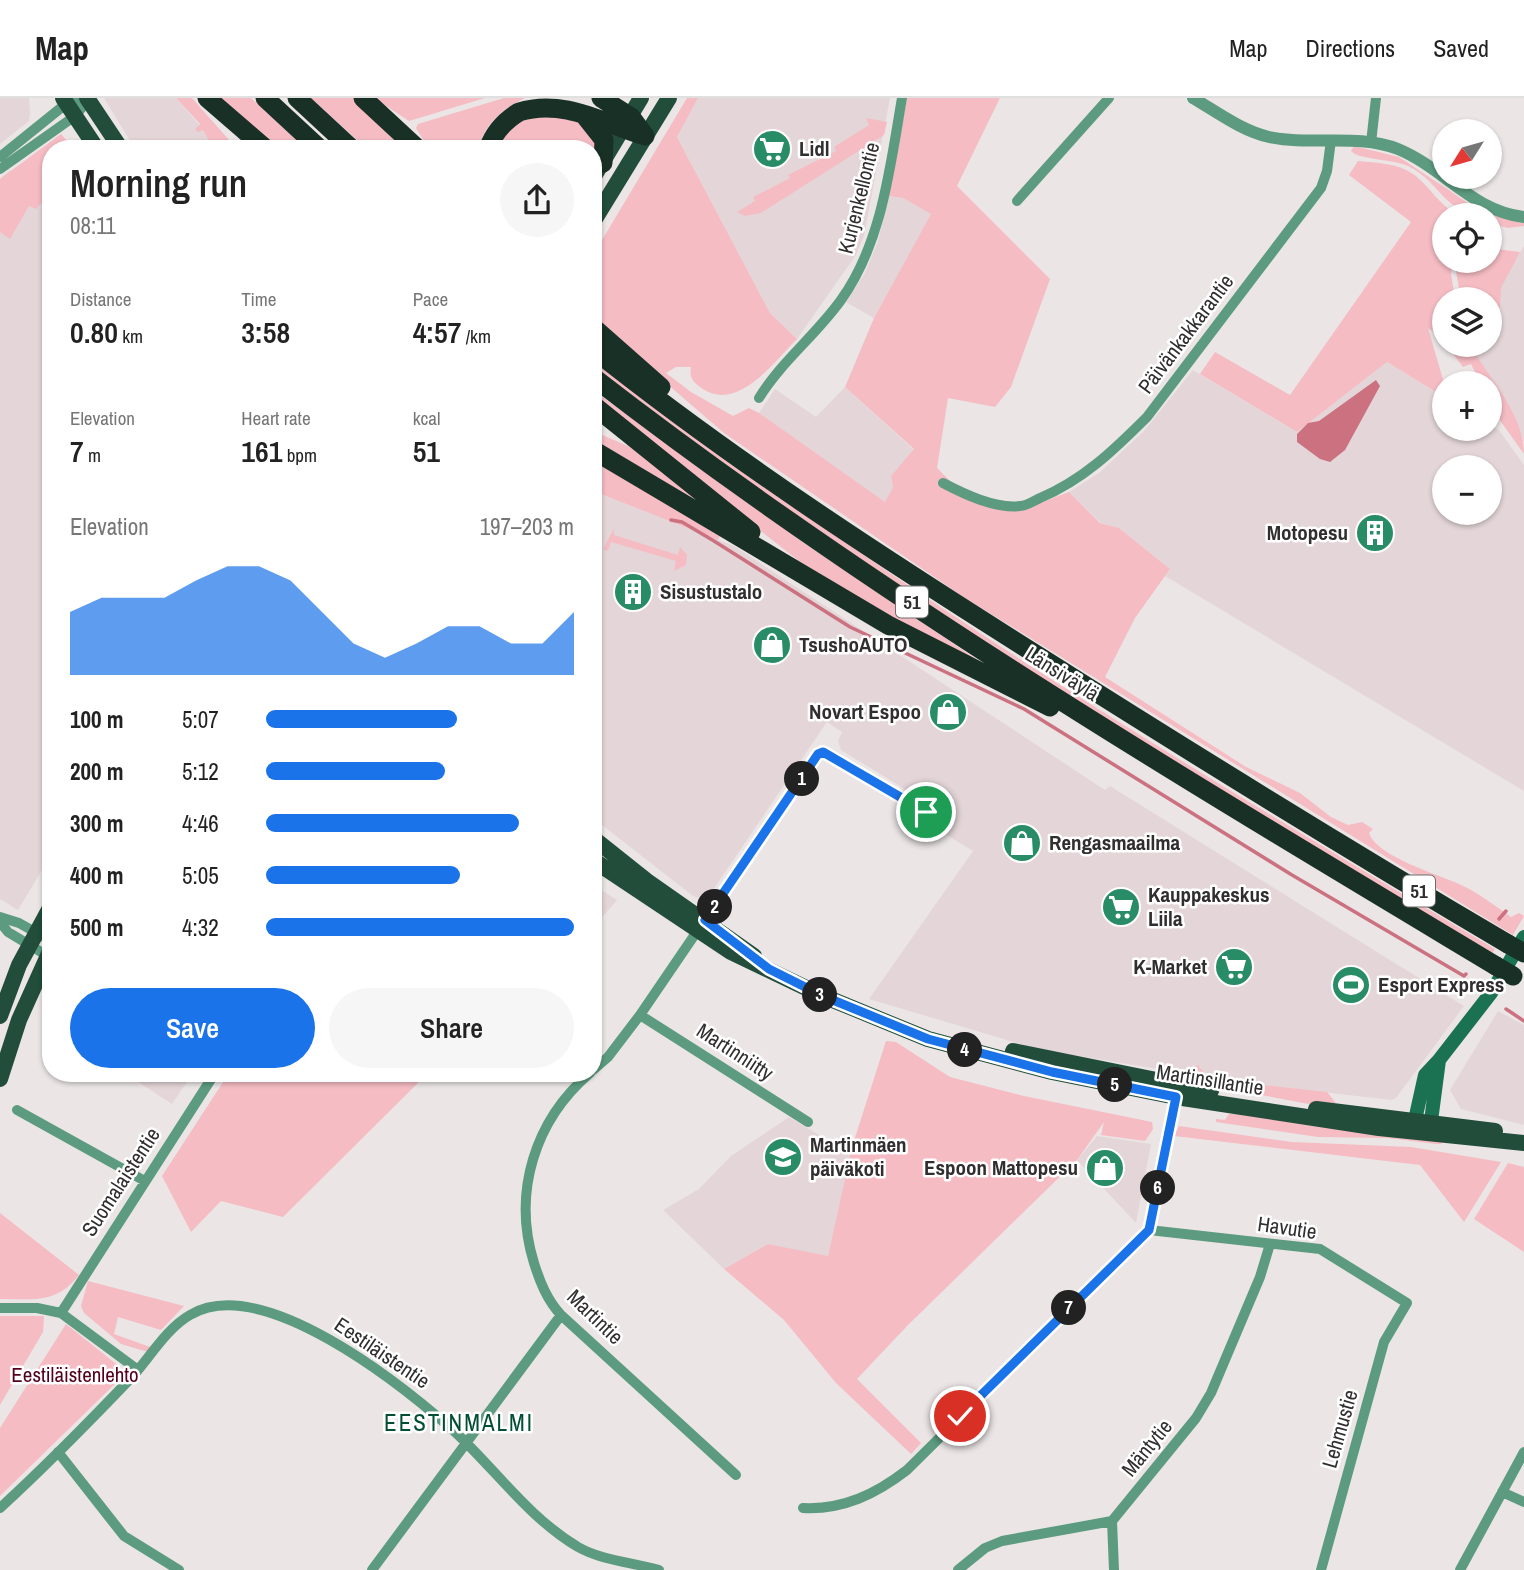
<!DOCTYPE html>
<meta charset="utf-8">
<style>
body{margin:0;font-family:"Archivo Narrow",sans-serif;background:#f6f6f6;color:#222;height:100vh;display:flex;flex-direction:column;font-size:26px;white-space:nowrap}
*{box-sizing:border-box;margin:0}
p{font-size:23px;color:#767676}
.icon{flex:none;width:38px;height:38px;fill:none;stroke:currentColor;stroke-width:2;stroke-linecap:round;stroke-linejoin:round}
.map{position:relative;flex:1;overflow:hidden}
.sheet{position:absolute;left:42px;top:42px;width:560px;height:942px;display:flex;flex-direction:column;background:#fff;border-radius:28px;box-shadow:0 2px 5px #0004}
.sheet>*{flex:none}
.needle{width:46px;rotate:233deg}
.controls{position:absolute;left:1432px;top:21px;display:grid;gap:14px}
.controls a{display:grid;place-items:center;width:70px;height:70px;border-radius:50%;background:#fff;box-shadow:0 2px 5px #0004;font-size:35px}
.pin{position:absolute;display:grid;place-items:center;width:60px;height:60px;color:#fff;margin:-30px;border:4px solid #fff;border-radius:50%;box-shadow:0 2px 7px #0007}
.km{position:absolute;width:35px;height:35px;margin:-18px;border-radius:50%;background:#222;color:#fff;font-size:19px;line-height:35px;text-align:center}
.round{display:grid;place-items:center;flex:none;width:74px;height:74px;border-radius:37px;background:#f6f6f6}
.headline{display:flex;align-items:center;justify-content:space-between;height:119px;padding:0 28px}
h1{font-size:38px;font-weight:600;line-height:52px}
.metrics{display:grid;grid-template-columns:repeat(3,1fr);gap:10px;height:119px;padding:7px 28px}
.metrics div{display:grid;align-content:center}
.metrics b{font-size:30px;font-weight:600}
.metrics small{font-size:19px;font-weight:400}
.metrics p{font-size:19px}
.chart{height:196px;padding:14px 28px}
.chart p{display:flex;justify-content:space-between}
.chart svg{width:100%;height:126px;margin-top:7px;fill:#1a73e8;opacity:.7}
.action{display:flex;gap:14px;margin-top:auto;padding:14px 28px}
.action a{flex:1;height:80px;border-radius:42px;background:#1a73e8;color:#fff;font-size:28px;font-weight:600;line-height:80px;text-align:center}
.action a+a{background:#f6f6f6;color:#222}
ul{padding:0 28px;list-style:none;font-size:23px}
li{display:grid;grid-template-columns:112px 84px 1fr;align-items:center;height:52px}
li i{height:18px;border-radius:9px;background:#1a73e8}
header{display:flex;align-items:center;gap:42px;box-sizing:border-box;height:98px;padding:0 35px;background:#fff;border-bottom:2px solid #e0e0e0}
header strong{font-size:33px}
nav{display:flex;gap:38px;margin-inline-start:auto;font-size:24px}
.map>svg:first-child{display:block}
.built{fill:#e4d6d8;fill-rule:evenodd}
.green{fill:#f5bcc3}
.water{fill:#cb7180}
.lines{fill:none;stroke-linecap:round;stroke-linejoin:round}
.stream{stroke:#cb7180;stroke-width:3.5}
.minor{stroke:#5c9b7f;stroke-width:10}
.tertiary{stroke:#5c9b7f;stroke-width:12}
.secondary{stroke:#1b7252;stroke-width:14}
.primary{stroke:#214d3a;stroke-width:16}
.motorway{stroke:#193026;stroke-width:19}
.motorway-bridge{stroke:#193026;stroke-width:19}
.route-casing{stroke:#fff;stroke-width:14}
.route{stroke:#1a73e8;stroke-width:9}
.labels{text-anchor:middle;stroke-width:5;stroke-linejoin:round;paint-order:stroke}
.shield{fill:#fff;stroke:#6e6d6d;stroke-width:2}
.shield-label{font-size:19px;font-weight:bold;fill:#302e2e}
.poi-label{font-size:21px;font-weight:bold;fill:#302e2e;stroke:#fff;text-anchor:start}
.street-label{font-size:21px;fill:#302e2e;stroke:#fff}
.park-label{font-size:21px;fill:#54001c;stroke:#fff}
.neighbourhood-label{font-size:23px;letter-spacing:2px;fill:#014e35;stroke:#fff}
</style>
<header>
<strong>Map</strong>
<nav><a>Map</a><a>Directions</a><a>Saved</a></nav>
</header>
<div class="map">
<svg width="1524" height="1472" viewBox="0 0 1524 1472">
<rect width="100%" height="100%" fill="#ebe5e6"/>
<path class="built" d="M0,0H29L30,14L29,23L0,46Z
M104,0H176L220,51H135Z
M698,0H890L864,138L856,157L797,241L770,215L677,39Z
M10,72L51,92V757L18,812L0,801V81Z
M888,98L903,100L932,116L874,220L846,204L865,175L878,143Z
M1524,148V344L1471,255L1475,247H1489V209L1496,192Z
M1387,264L1444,299V331H1489V326L1499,332L1524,367V693L1165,478L1170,471L1119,430L1101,425L1069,394L1099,375L1144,333L1193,272L1297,334ZM1444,369H1489V415H1444Z
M845,289L914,352L891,378L893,389L885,405L759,315L775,291L816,319Z
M593,393L734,448L1105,692L1110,688L1464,908L1396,1000L1391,1002L1218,982L1206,977L1199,968L1193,973L1194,977L1037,951L869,901L973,753L940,733L955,710L934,697L921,701L841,652L838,643L842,634L827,624L711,795L700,800L693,798L593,720Z
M593,787L617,802L593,830Z
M1498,913L1524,927V1027L1461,1011L1450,992Z
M124,975H193L172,1006Z
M789,1019L851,1056L828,1159L768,1146L724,1171L663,1112L699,1091L731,1058Z
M1097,1038L1151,1046L1136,1125L1077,1062Z"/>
<path class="green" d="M176,0H192L237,51H214L203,32L198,34L195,31L200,26Z
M217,0H251L306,51H273Z
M311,0H356L412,51H367Z
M374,0H485L409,23Z
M504,0H525C503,11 484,26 478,51H429L416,30L418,26Z
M687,0H698L677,39L770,215L797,241C774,264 738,314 703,291C693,284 689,280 691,269H676L666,275L691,294L733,318L749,310L759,315L885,404L893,389L891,378L914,351L845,289L874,220L931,116L903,100L888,98L907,0H1000L957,88L1050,181L1011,289L995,309L948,300L937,370L969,402L1018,413L1069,394L1100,425L1119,430L1170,471L1135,520L1105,579L1246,669L1300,695L1331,719L1348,727L1362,724L1373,731L1369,735C1377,759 1438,776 1461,787C1479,795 1495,808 1511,819L1519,815L1524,818L1513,837L965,500L724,335L593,222V157Z
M567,16L596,37L593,64V51H496C511,17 535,18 567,16Z
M866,20L887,24L884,37L761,115L745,118L737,114L755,103L753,99L790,80L788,77L836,53L834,49L869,27Z
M61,36L74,51H51V111L41,105L36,111L29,108L10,141L0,134V81Z
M1354,48L1399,59L1480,113L1524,125V128L1508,130L1489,125V117C1442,117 1443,85 1408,68C1393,61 1359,62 1351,53Z
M1358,63C1377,65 1397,65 1413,76C1430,88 1439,108 1459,117H1444V163H1453L1451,176L1455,201H1444V242L1428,230L1444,285V299L1387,264L1297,334L1200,276L1215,254L1290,297L1411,124L1349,77Z
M1489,150L1520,154L1501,190L1500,209L1489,228V201H1461L1456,174L1458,163H1489Z
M1451,247H1478L1474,254C1494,285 1524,319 1524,356L1489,307V285H1473L1470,281L1477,278L1471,266L1463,269L1451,253Z
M593,262C679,324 764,389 852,449C1060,593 1278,722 1495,851L1491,857L1060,593L815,432L593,270Z
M593,292L801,443L985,567L895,525L799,463L593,301Z
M593,333L642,354L718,415L593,345Z
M593,360L721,436L718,442L593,393Z
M614,430V437L678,457L680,449L687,457L686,467L674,473L676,463L611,444L608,453L603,451Z
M886,943L896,944L950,979L1024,998L1152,1024L1153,1031L1145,1043L1101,1037L1104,1024L1077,1062L907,1228L857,1281L921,1345L911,1356L836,1285L784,1222L724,1171L768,1146L828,1158L852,1049Z
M1198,967L1206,977L1219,978V982L1327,994L1336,1005L1314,1007L1203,986L1194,977V969Z
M229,975H428L283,1119L221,1103L191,1134L162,1078Z
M1253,1014L1444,1041L1441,1046H1436L1388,1040L1318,1039L1216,1024V1021L1225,1022L1229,1016Z
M1179,1028L1292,1044L1411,1049L1501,1064L1464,1124L1420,1067L1174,1038Z
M1508,1065L1524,1069V1154L1474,1121Z
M0,1115L79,1177C56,1206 35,1201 0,1201Z
M88,1183L184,1208L161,1232L118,1219L114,1236L153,1250L148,1254L121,1246L84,1215L81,1208Z
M0,1218H44L43,1234L0,1307Z
M66,1226L120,1269V1281L0,1398V1330Z"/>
<path class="water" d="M1376,282L1380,288L1345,352L1330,364L1320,361L1297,344V336L1308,325L1319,323Z"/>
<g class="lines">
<path class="stream" d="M671,422L682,424L714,443L850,529L1024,611L1292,777L1464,878L1466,876
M1499,821L1506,813
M1506,911L1524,923"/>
<path class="minor" d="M1371,45L1376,0
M0,59L67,5L88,2
M0,71L75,18L88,2
M1017,103L1109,0
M759,300C781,264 816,237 841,202C882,145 890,69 902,0
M943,385C964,396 995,411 1020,408C1026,408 1034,403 1040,400C1083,382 1114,352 1147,319L1321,90L1327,73L1331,42
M0,819L19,825L51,843
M0,824L8,834L51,860
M640,917L808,1024
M593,972L608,959L640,917L818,656L823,654L917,710L932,714
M590,975C535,1022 512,1094 534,1165C540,1184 547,1202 561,1217L736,1377
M17,1012L143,1082
M1149,1132L1320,1151L1407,1205L1384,1244L1321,1472
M0,1210H37L61,1215L138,1272
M61,1215L215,975
M58,1354L124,1438L179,1472
M1502,1394L1524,1404
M0,1410C46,1368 89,1324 132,1279C150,1259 167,1230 190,1217C262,1174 402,1287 454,1333C495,1371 529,1420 578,1449C603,1463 632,1464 659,1472
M803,1410C843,1412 876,1396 907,1372L1149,1132L1177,993
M1112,1423L1114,1472
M372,1472L561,1217
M958,1472L985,1450L1002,1443L1112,1423L1196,1320L1211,1295L1260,1179L1270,1146
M1460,1472L1524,1354"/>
<path class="tertiary" d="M1193,0C1217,14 1242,33 1269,39C1311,48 1357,35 1398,51C1444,70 1472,113 1524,119"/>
<path class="secondary" d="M1439,962L1431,1023L1422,1035L1415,1022L1425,977L1439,962L1491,895L1524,839"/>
<path class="primary" d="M63,0L97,51
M87,0L121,51
M593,80L641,0
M593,124L669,0
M593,740L647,783L754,858
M593,762L731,854L823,898L928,941L1052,974L1176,999L1379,1030L1524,1045
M0,918L19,867L51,808
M1013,953L1211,993
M0,981L19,922L51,851
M1316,1011L1495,1033"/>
<path class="motorway" d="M207,0L266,51
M265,0L320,51
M297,0L352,51
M363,0L418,51
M601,0L631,19L645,38
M585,18L604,42L603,65
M488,51C494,34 504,23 519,14C563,0 603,25 645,38
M593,229L661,289
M593,251C736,365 891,465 1045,562C1198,659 1352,754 1508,846
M593,279C877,499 1188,683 1496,868
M593,307L751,434
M593,352L888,527L1050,609"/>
<path class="motorway-bridge" d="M1508,846L1524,855
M1496,868L1513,878"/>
</g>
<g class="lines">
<defs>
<path id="route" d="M926,714L823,654L818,656L705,822L769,871L823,898L928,941L1052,974L1176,999L1149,1132L960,1318"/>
</defs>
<use href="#route" class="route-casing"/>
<use href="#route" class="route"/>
</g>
<defs>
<symbol id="supermarket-disc" viewBox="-11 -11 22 22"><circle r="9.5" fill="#288c66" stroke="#fff"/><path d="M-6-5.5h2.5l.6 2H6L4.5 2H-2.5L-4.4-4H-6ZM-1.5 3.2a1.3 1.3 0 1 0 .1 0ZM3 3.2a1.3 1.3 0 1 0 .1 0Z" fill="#fff"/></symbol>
<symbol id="building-disc" viewBox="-11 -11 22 22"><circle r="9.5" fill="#288c66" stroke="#fff"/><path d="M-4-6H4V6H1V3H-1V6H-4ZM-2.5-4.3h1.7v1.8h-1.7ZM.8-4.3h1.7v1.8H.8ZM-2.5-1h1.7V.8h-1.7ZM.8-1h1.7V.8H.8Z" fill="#fff"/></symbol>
<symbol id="shop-disc" viewBox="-11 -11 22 22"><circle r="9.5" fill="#288c66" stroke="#fff"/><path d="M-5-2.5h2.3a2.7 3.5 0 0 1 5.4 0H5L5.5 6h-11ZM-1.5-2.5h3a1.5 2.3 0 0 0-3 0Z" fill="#fff"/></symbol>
<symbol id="stadium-disc" viewBox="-11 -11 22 22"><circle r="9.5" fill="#288c66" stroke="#fff"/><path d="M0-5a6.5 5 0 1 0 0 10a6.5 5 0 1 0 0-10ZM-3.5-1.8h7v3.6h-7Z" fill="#fff"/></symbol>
<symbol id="school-disc" viewBox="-11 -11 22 22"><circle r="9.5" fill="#288c66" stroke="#fff"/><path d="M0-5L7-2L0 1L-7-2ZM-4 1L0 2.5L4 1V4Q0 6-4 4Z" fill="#fff"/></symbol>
</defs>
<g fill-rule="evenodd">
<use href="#supermarket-disc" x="750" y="29" width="44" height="44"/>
<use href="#building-disc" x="1353" y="413" width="44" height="44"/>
<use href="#building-disc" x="611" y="472" width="44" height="44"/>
<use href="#shop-disc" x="750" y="525" width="44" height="44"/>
<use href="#shop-disc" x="926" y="592" width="44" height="44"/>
<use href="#shop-disc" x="1000" y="723" width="44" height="44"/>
<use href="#supermarket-disc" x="1099" y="787" width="44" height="44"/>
<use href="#supermarket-disc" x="1212" y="847" width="44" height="44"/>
<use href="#stadium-disc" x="1329" y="865" width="44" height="44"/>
<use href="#school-disc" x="761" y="1037" width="44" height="44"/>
<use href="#shop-disc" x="1083" y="1048" width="44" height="44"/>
</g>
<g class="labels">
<g class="shield">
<rect x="896" y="488.5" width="32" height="31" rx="5"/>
<rect x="1403" y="777.5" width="32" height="31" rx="5"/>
</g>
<g class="shield-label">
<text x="912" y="511">51</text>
<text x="1419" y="800">51</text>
</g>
<g class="poi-label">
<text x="799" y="58">Lidl</text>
<text x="1348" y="442" text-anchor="end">Motopesu</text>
<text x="660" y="501">Sisustustalo</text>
<text x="799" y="554">TsushoAUTO</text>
<text x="921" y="621" text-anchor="end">Novart Espoo</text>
<text x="1049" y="752">Rengasmaailma</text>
<text x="1148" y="804">Kauppakeskus<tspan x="1148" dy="24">Liila</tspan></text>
<text x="1207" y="876" text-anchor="end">K-Market</text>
<text x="1378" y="894">Esport Express</text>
<text x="810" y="1054">Martinmäen<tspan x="810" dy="24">päiväkoti</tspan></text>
<text x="1078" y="1077" text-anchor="end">Espoon Mattopesu</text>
</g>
<g class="street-label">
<text transform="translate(859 100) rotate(-76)" y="7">Kurjenkellontie</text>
<text transform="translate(1186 236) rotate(-53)" y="7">Päivänkakkarantie</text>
<text transform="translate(1062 576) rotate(32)" y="7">Länsiväylä</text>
<text transform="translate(735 954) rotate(33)" y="7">Martinniitty</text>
<text transform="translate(1210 982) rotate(9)" y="7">Martinsillantie</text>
<text transform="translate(121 1084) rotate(-57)" y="7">Suomalaistentie</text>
<text transform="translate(1287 1130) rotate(8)" y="7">Havutie</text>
<text transform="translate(595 1219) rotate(44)" y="7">Martintie</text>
<text transform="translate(382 1255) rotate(34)" y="7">Eestiläistentie</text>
<text transform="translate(1340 1331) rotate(-74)" y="7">Lehmustie</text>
<text transform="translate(1147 1350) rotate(-51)" y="7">Mäntytie</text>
</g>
<g class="park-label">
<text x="75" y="1284">Eestiläistenlehto</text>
</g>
<g class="neighbourhood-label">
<text x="459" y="1333">EESTINMALMI</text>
</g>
</g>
</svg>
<div class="controls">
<a><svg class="needle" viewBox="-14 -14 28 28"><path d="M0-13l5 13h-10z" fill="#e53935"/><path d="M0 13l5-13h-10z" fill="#767676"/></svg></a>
<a><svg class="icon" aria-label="locate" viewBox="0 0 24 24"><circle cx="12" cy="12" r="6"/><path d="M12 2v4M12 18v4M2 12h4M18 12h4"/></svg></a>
<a><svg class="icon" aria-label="layers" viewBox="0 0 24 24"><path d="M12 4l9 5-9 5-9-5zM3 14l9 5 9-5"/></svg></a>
<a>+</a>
<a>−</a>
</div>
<div class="pin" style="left:926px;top:714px;background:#1e9e55"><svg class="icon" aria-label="arrive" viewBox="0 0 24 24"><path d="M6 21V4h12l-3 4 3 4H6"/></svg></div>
<div class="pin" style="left:960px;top:1318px;background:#d93025"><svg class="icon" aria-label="check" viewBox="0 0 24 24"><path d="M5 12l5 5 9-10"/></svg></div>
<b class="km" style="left:802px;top:681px">1</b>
<b class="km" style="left:715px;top:809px">2</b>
<b class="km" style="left:820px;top:897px">3</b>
<b class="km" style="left:965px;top:952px">4</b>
<b class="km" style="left:1115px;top:987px">5</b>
<b class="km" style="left:1158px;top:1090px">6</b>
<b class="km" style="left:1069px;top:1210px">7</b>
<section class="sheet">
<div class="headline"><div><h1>Morning run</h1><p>08:11</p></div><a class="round"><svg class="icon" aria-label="share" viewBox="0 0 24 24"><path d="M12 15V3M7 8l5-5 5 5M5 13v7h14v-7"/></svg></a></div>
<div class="metrics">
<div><p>Distance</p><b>0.80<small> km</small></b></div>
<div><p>Time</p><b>3:58</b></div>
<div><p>Pace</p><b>4:57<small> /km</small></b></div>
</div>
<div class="metrics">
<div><p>Elevation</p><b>7<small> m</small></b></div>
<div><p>Heart rate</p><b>161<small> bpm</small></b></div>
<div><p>kcal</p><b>51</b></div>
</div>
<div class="chart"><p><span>Elevation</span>197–203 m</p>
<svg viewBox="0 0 160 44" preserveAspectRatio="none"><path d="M0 44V22L10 17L20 17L30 17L40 11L50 6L60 6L70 11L80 22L90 33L100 38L110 33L120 27L130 27L140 33L150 33L160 22V44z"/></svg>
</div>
<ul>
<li><b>100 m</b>5:07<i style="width:62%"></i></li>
<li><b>200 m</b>5:12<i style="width:58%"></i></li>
<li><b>300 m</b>4:46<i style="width:82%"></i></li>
<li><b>400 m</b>5:05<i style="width:63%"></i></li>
<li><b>500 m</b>4:32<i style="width:100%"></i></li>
</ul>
<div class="action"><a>Save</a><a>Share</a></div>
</section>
</div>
